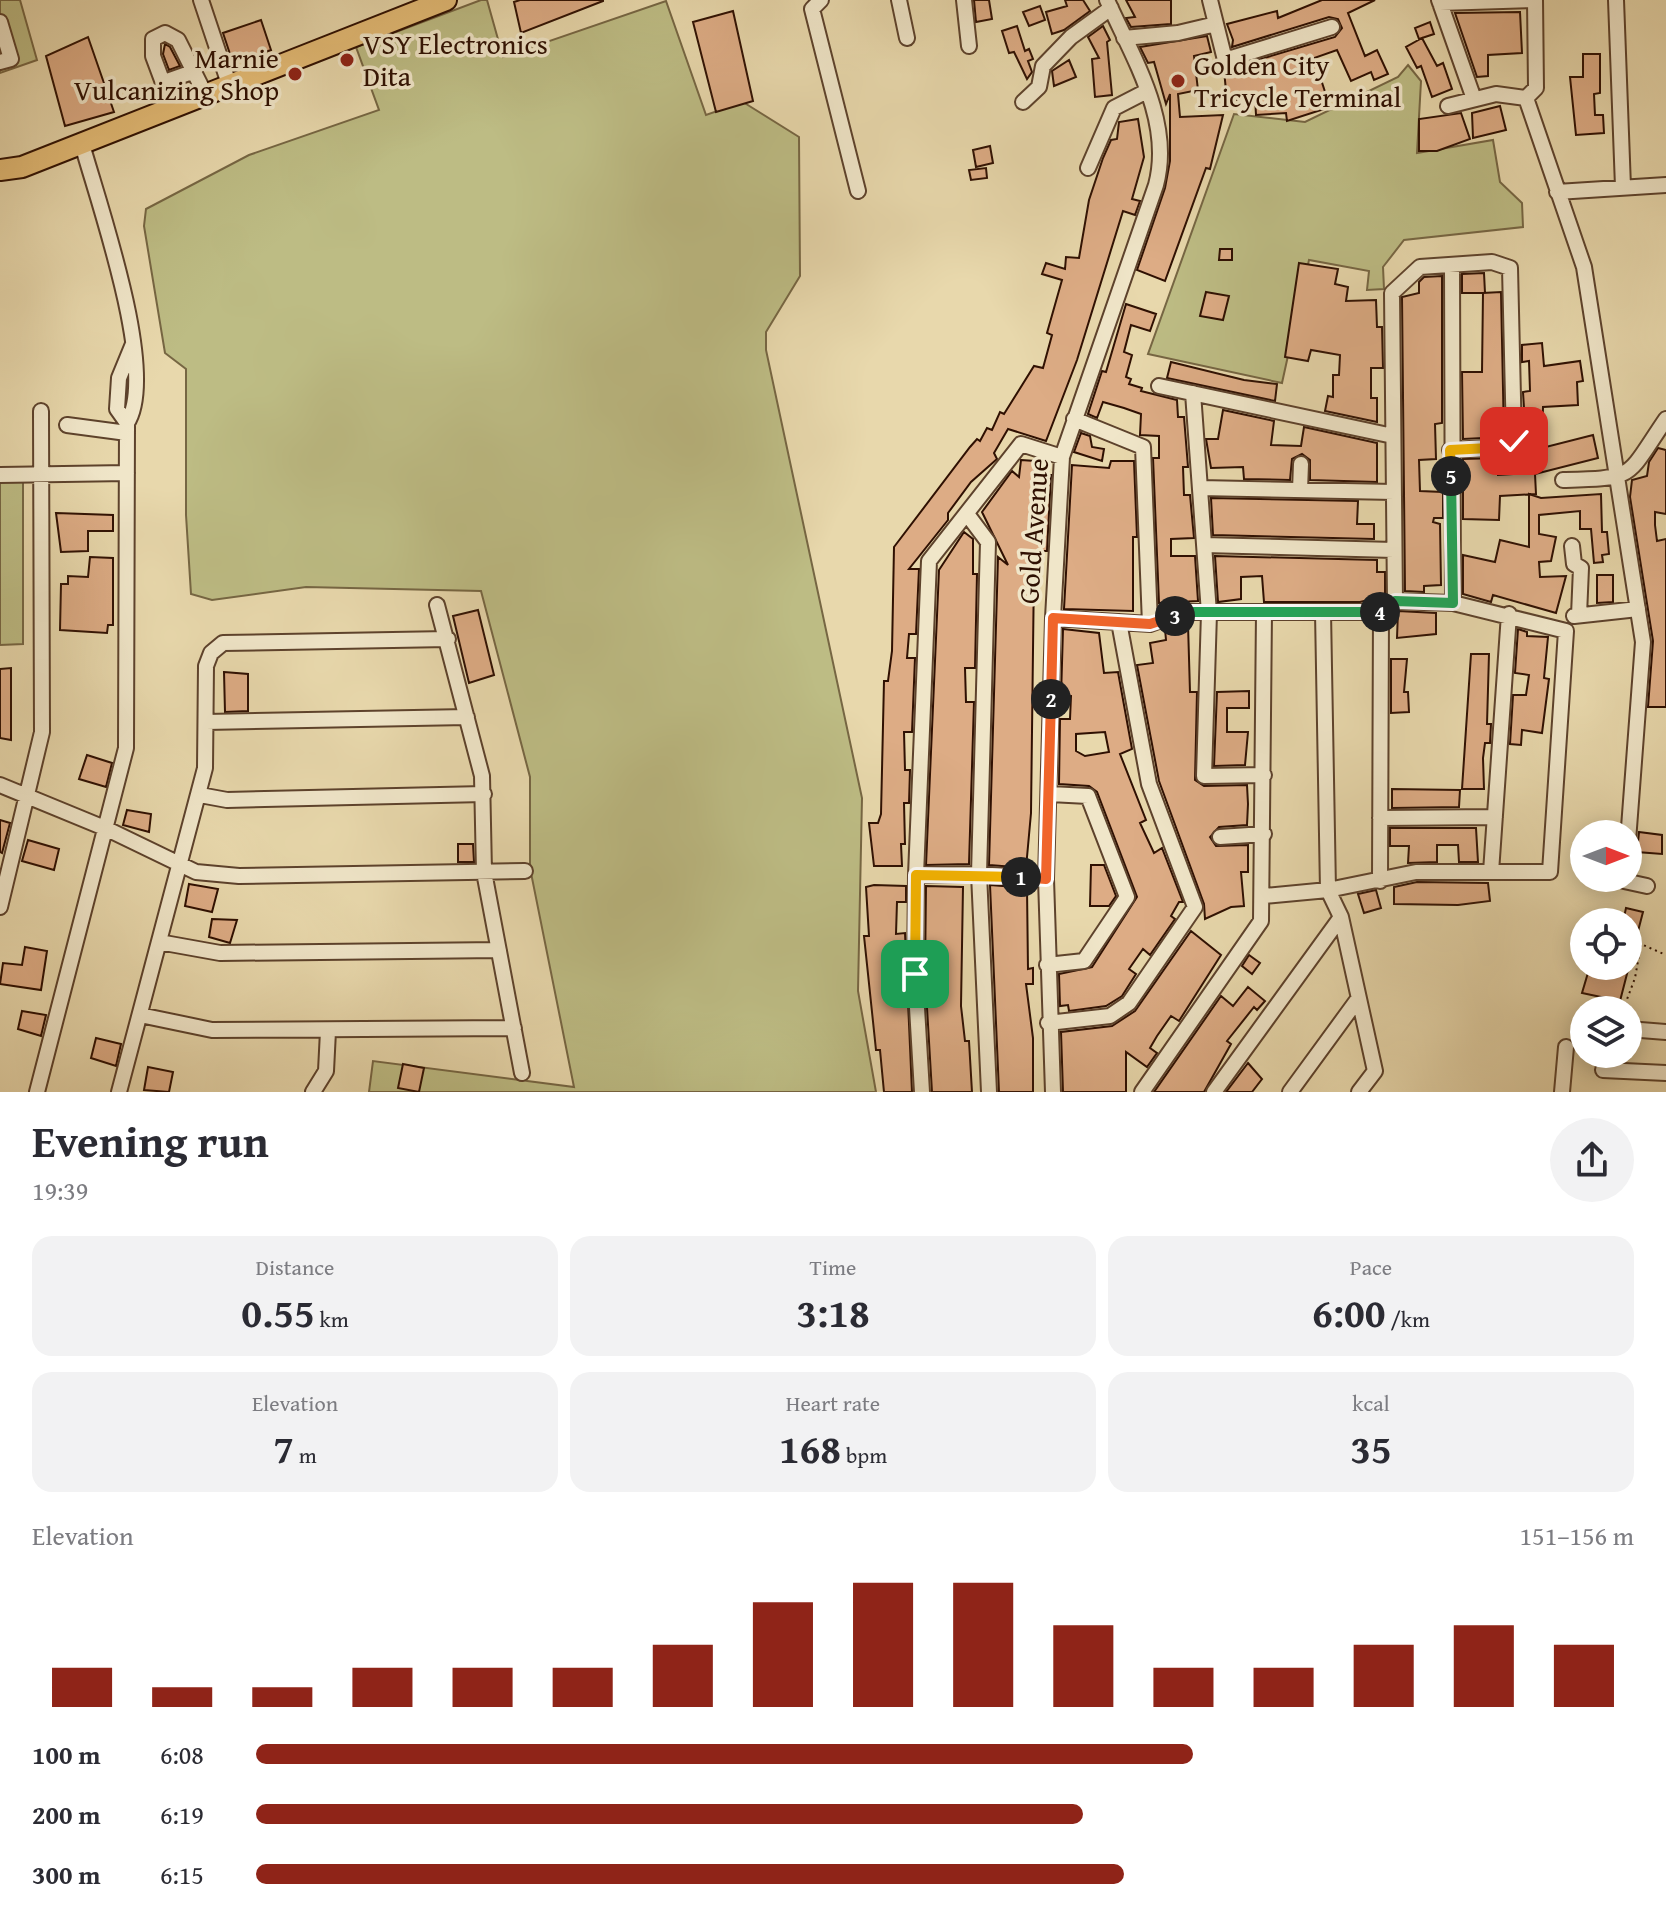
<!DOCTYPE html>
<meta charset="utf-8">
<style>
body{margin:0;font-family:"Gentium Book Plus",serif;background:#f2f2f3;color:#2b2b33;height:100vh;display:flex;flex-direction:column;font-size:30px;white-space:nowrap}
*{box-sizing:border-box;margin:0}
p{font-size:26px;color:#7c7c81}
.icon{flex:none;width:44px;height:44px;fill:none;stroke:currentColor;stroke-width:2;stroke-linecap:round;stroke-linejoin:round}
.map{position:relative;height:1092px;overflow:hidden}
.drawer{display:flex;flex-direction:column;background:#fff;flex:1}
.drawer>*{flex:none}
.needle{width:52px;rotate:90deg}
.fabs{position:absolute;left:1570px;top:820px;display:grid;gap:16px}
.fabs a{display:grid;place-items:center;width:72px;height:72px;border-radius:50%;background:#fff;box-shadow:0 4px 20px #0003;font-size:40px}
.pin{position:absolute;display:grid;place-items:center;width:68px;height:68px;color:#fff;margin:-34px;border-radius:16px;box-shadow:0 4px 12px #0006}
.km{position:absolute;width:40px;height:40px;margin:-20px;border-radius:50%;background:#222;color:#fff;font-size:22px;line-height:40px;text-align:center}
.round{display:grid;place-items:center;flex:none;width:84px;height:84px;border-radius:42px;background:#f2f2f3}
.headline{display:flex;align-items:center;justify-content:space-between;height:136px;padding:0 32px}
h1{font-size:44px;font-weight:700;line-height:60px}
.metrics{display:grid;grid-template-columns:repeat(3,1fr);gap:12px;height:136px;padding:8px 32px}
.metrics div{display:grid;align-content:center;border-radius:20px;background:#f2f2f3;text-align:center}
.metrics b{font-size:40px;font-weight:700}
.metrics small{font-size:22px;font-weight:400}
.metrics p{font-size:22px}
.chart{height:224px;padding:16px 32px}
.chart p{display:flex;justify-content:space-between}
.chart svg{width:100%;height:144px;margin-top:8px;stroke:#8f2418;stroke-width:6}
ul{padding:0 32px;list-style:none;font-size:26px}
li{display:grid;grid-template-columns:128px 96px 1fr;align-items:center;height:60px}
li i{height:20px;border-radius:10px;background:#8f2418}
.map>svg:first-child{display:block}
.green{fill:#bdbc84;stroke:#766643;stroke-width:2}
.building{fill:#ddac85;stroke:#2f1002;stroke-width:2;fill-rule:evenodd}
.lines{fill:none;stroke-linecap:round;stroke-linejoin:round}
.minor-casing{stroke:#5d422c;stroke-width:18}
.highway-casing{stroke:#2f1002;stroke-width:24}
.path{stroke:#2f1002;stroke-width:2;stroke-dasharray:2 4;stroke-linecap:butt}
.minor{stroke:#f0e6c9;stroke-width:14}
.highway{stroke:#e4bc76;stroke-width:20}
.split-1-casing{stroke:#fff;stroke-width:16}
.split-2-casing{stroke:#fff;stroke-width:16}
.split-3-casing{stroke:#fff;stroke-width:16}
.split-4-casing{stroke:#fff;stroke-width:16}
.split-5-casing{stroke:#fff;stroke-width:16}
.split-6-casing{stroke:#fff;stroke-width:16}
.split-1{stroke:#f5b400;stroke-width:10}
.split-2{stroke:#f0652b;stroke-width:10}
.split-3{stroke:#f0652b;stroke-width:10}
.split-4{stroke:#22a559;stroke-width:10}
.split-5{stroke:#22a559;stroke-width:10}
.split-6{stroke:#f5b400;stroke-width:10}
.poi-dot{fill:#8f2418;stroke:#f0e6c9;stroke-width:3}
.labels{text-anchor:middle;stroke-width:7;stroke-linejoin:round;paint-order:stroke}
.poi-label{font-size:28px;fill:#2f1002;stroke:#f0e6c9;text-anchor:start}
.street-label{font-size:28px;fill:#2f1002;stroke:#f0e6c9}
</style>
<div class="map">
<svg width="1666" height="1092" viewBox="0 0 1666 1092">
<rect width="100%" height="100%" fill="#e8d8ac"/>
<filter id="stains"><feTurbulence type="fractalNoise" baseFrequency=".0025" numOctaves="4"/><feColorMatrix values="0 0 0 0 .2 0 0 0 0 .09 0 0 0 0 .02 0 0 0 .5 -.17"/></filter>
<radialGradient id="worn" r=".72"><stop offset=".6" stop-color="#630" stop-opacity="0"/><stop offset="1" stop-color="#630" stop-opacity=".3"/></radialGradient>
<path class="green" d="M0,0H20L37,60L0,73Z
M481,0H487L503,57L666,1L706,115L743,102L799,137L800,276L766,332V350L862,798L858,991L876,1092H369L373,1061L574,1087L530,868V777L481,591L306,587L212,600L191,594L186,515V369L165,353L144,226L146,209L249,155L379,110L356,47Z
M1408,65L1421,81L1417,153L1493,140L1500,182L1522,203L1523,227L1404,240L1383,267L1384,289L1367,290L1369,271L1309,260L1282,383L1148,354L1234,114L1305,122L1398,77Z
M23,473V644L0,645V476Z"/>
<path class="building" d="M520,0H603V1L521,33L514,2Z
M974,0H989L992,19L976,22Z
M1065,0H1083L1090,11L1064,30L1052,34L1046,12L1067,6Z
M1126,0H1171V24L1131,27L1126,18L1135,17Z
M1322,0H1375L1348,13L1365,56L1377,50L1388,74L1374,80L1371,72L1351,81L1337,50L1314,58L1330,107L1287,121L1286,113L1256,115L1255,97L1227,101L1224,70L1335,37L1342,28L1338,19L1329,17L1232,47L1233,40L1227,24L1277,11L1278,18Z
M1040,6L1045,20L1029,26L1023,12Z
M733,11L753,101L716,112L693,22Z
M1520,12L1522,53L1488,55V76L1477,77L1455,13Z
M261,20L271,50L233,63L223,33Z
M1430,22L1434,34L1419,39L1415,28Z
M1017,26L1025,51L1029,49L1033,59L1028,61L1032,72L1027,79L1014,52L1009,53L1002,31Z
M1103,26L1110,40L1107,42L1112,95L1095,97L1092,59L1099,58L1088,37Z
M1207,36L1211,52L1194,56L1198,90L1178,94L1180,117L1223,115L1210,169L1206,168L1165,281L1137,270L1165,188L1170,161V94L1166,104L1154,62L1148,63L1140,47Z
M88,37L114,112L65,126L46,56Z
M1422,38L1437,66L1443,63L1452,89L1432,97L1421,66L1417,68L1406,47Z
M165,44L170,47L180,66L169,70L163,54Z
M1583,54H1600V93L1594,94L1595,115H1603L1604,133L1576,135L1570,77H1583Z
M1069,60L1076,77L1054,86L1052,71Z
M1500,106L1506,130L1473,138L1472,113Z
M1461,113L1470,139L1437,151H1419V119Z
M1138,119L1144,157L1132,199L1140,201L1135,215L1123,211L1077,360L1046,441L1008,429L994,453L997,459L971,482L948,513V520L909,569H919L916,634H909L907,658H915L912,732H904L905,770H910L909,803H904L905,844H901L902,866H874L869,823H878L881,814L884,681H888L892,651L894,547L970,447L977,439L980,441L987,428L992,430L1000,412L1004,414L1034,366L1043,368L1052,335L1047,333L1062,280L1042,274L1046,263L1065,269L1066,257L1079,258L1089,200L1103,158L1111,140L1117,139L1119,122Z
M990,146L993,163L976,167L973,150Z
M986,168L987,178L971,180L969,170Z
M1220,249H1232V260H1219Z
M1299,263L1338,269L1335,284L1348,287L1346,301L1376,300L1377,327H1382L1383,368H1371V398H1377V422L1325,411L1328,396L1333,397V375H1339L1340,355L1311,350L1308,361L1285,357Z
M1484,273L1485,293H1462V274Z
M1442,276V423L1435,424L1436,459L1419,460L1420,491L1443,492V518H1434L1433,522L1440,524L1441,585L1424,586V592L1405,591L1402,297L1419,293V282L1424,277Z
M1206,292L1229,296L1223,320L1200,316Z
M1501,292L1504,437L1463,439L1462,372H1482L1483,293Z
M1126,304L1156,314L1150,331L1131,325L1124,352L1132,355L1126,377L1131,379L1129,384L1142,388L1141,391L1177,400L1178,417H1184L1188,467H1183L1184,495H1190L1194,538L1171,539V556H1195L1198,601L1159,603L1153,458H1159V436L1140,435L1141,414L1124,408L1103,402L1097,418L1088,414L1102,371L1106,372Z
M1542,343L1544,366L1580,361L1583,381L1577,382L1578,405L1543,407L1542,448L1593,435L1598,458L1535,474L1536,494L1500,496L1499,520L1463,519V459L1497,458L1498,475L1528,473L1523,392L1530,391L1529,361L1522,362V345Z
M1171,362L1244,380L1277,384L1275,401L1167,378Z
M1223,410L1274,421L1271,445L1301,446L1304,427L1377,443V482L1310,480V460L1302,454L1292,459L1290,480L1244,479L1243,467L1211,468L1206,439H1218Z
M1081,433L1090,436L1092,447L1104,449L1102,461L1074,452Z
M1658,448L1666,450V514L1655,512V525L1657,541L1666,539V707H1648L1653,641L1630,497L1632,480L1647,476L1649,462Z
M1021,460L1035,461L1034,475H1051L1047,551H1040L1038,569H1034L1031,813L1026,868L989,865L998,557L1008,565L982,512L1012,471L1019,477Z
M1111,461H1134L1137,537H1133V611L1064,609L1072,465L1109,468Z
M1529,494L1541,498L1601,494L1602,532H1607L1609,554L1602,555L1603,562L1594,563L1591,529H1580V511L1539,515V534L1556,537L1551,561L1539,562L1540,577L1566,576L1556,613L1493,595L1491,602L1463,594V555L1495,562L1500,540L1529,547Z
M1211,498L1358,501L1357,524H1374V539L1213,535Z
M56,513L113,515V531H88V551L61,552Z
M964,532L973,539V574H977L975,668H965L966,702H974L969,864L926,865L939,570Z
M1215,556L1377,560V572H1385V596L1360,602H1264L1262,576L1241,577V599L1218,602Z
M90,557L113,558V625H108L107,633L60,630L61,584H68V576L88,577Z
M1597,575H1613V602L1597,603Z
M478,610L494,675L469,683L453,616Z
M1398,611L1436,613V634L1397,638Z
M1188,624L1190,692H1197L1195,780L1204,786L1247,785L1248,804L1247,825L1219,827L1210,837L1216,846L1248,845V872H1241L1244,906L1231,907L1205,919L1204,904L1159,781L1137,665L1153,663L1150,643L1166,640L1165,629Z
M1063,629L1099,633L1104,673L1118,672L1132,749L1120,754L1146,820L1140,823L1154,853L1162,848L1183,902H1179L1171,916L1175,919L1150,955L1143,949L1129,969L1136,974L1122,996L1106,1006L1069,1011L1068,1005L1060,1006L1059,974L1092,967L1137,897L1097,792L1089,786L1059,784L1060,719H1070L1071,696L1061,697ZM1105,732L1109,752L1085,756L1076,751V734Z
M1518,629L1527,632V636L1548,637L1544,678L1549,679L1542,733L1522,730L1521,745L1510,744L1513,695H1526L1529,675L1515,673Z
M1471,654H1489L1487,724H1491L1490,743H1485L1483,758L1484,789H1462Z
M1391,659H1407L1404,692H1408L1409,712L1391,713Z
M11,668V740L0,738V669Z
M224,672L248,674V711L225,712Z
M1249,691V708H1227V732H1248L1245,765L1214,766L1217,692Z
M87,755L112,763L106,787L79,779Z
M1392,789L1460,790L1459,807L1392,808Z
M127,810L151,814L149,832L123,825Z
M0,820L10,823L2,853L0,852Z
M1390,828H1476L1478,862H1459L1458,845H1437V862L1408,863L1409,846H1390Z
M1639,832L1662,835V854L1637,852Z
M28,840L59,849L54,870L22,861Z
M458,844H473L474,862H458Z
M1091,865H1104L1116,896L1109,906H1090Z
M1417,882L1488,883L1490,901L1458,905L1394,904V887Z
M189,884L218,889L212,912L185,906Z
M874,885L906,886V902H897L896,934L905,933L912,1092H884L880,1050H876L864,936H869L866,887Z
M990,885L1027,888L1028,969L1033,968V984H1026L1033,1038V1092H999Z
M926,886L963,887L961,1006L965,1041H969L972,1092H932L925,974Z
M1376,890L1381,908L1364,913L1358,894Z
M1626,908L1643,912L1637,935L1628,933V922H1623Z
M212,919L237,920L230,943L209,937Z
M1191,931L1221,955L1179,1021L1171,1016L1157,1036L1150,1048L1157,1053L1147,1067L1126,1052V1092H1063L1061,1032L1112,1026L1135,1011Z
M25,947L47,951L41,990L0,984L3,963L22,965Z
M1249,955L1260,963L1252,974L1242,966Z
M1590,966H1629L1620,1001L1582,993Z
M1248,987L1265,1001L1257,1010L1254,1007L1227,1041L1231,1044L1204,1092H1154L1221,996L1233,1006Z
M22,1011L46,1015L41,1036L18,1029Z
M96,1038L121,1044L116,1066L91,1058Z
M1248,1063L1262,1079L1252,1092H1226Z
M403,1064L424,1068L419,1092L398,1088Z
M148,1067L173,1072L169,1092L144,1090Z"/>
<g class="lines">
<defs>
<path id="minor" d="M201,0L229,84
M821,0L812,9L858,191
M899,0L907,38
M964,0L969,46
M1210,0L1225,60L1332,27
M1439,0L1474,99
M1616,0L1623,187
M1440,3L1532,0
M0,22L11,59L0,62
M1124,38L1178,33L1216,24
M164,82L195,71
M1526,98L1584,267L1643,642L1628,841
M1526,98L1536,88L1535,0
M1023,102L1039,87L1043,66L1071,37L1111,8
M1448,106L1496,94L1526,98
M172,107L153,56V39L165,33L178,40L205,94
M1088,168L1114,108L1147,91
M1557,192L1666,185
M1452,265L1453,603
M1159,386L1393,436
M1193,393L1209,613L1204,776L1264,775
M1074,419L1143,447L1150,624
M127,423L117,409L119,378L133,344
M67,425L127,433
M0,475L127,473
M1563,480C1637,478 1625,479 1666,419
M1200,488L1394,492
M1300,490L1301,464
M967,514L988,542L979,874L989,1092
M1204,545L1394,550
M1572,546L1574,564L1581,568L1579,615
M1395,601L1392,293L1420,267L1492,262L1510,268L1514,441L1509,447L1450,450
M437,605L482,776L484,872L522,1073
M1323,612L1328,890L1341,917L1375,1071L1359,1092
M1574,616L1638,609
M1053,618L1150,624L1183,612H1381L1395,601L1453,603L1566,631L1550,872H1416L1328,890L1264,896
M206,722L467,717
M0,785L107,829L196,872L239,876L525,871
M200,795L227,800L484,794
M1380,818L1495,817
M1220,837L1264,834
M1491,872L1509,614
M916,875L979,874L1046,879
M1624,878V881L1647,886
M1380,881L1381,612
M0,907L42,732L41,411
M159,942L220,953L499,950
M1047,965L1084,961L1127,897L1088,796L1050,794
M140,1015L212,1030L514,1028
M1048,1023L1110,1016L1129,1003L1195,907L1149,784L1119,622
M1628,1029L1666,1032
M1603,1070L1666,1073
M37,1092L126,748L127,423C159,374 98,202 82,144
M119,1092L205,768L206,666L211,653L223,643L448,639
M313,1092L326,1071L328,1031
M922,1092L915,974L916,875L929,561L1021,444L1062,457
M1053,1092L1046,879L1053,618L1062,457L1156,185C1173,121 1133,58 1107,0
M1142,1092L1261,921L1264,612
M1214,1092L1341,917
M1290,1092L1358,999
M1562,1092L1566,1047"/>
<path id="highway" d="M0,170L22,167L446,0"/>
</defs>
<use href="#minor" class="minor-casing"/>
<use href="#highway" class="highway-casing"/>
<path class="path" d="M1623,1010L1635,978L1641,944L1666,955"/>
<use href="#minor" class="minor"/>
<use href="#highway" class="highway"/>
</g>
<g class="lines">
<defs>
<path id="split-1" d="M915,974L916,875L1021,877"/>
<path id="split-2" d="M1021,877L1046,879L1051,699"/>
<path id="split-3" d="M1051,699L1053,618L1150,624L1175,616"/>
<path id="split-4" d="M1175,616L1183,612H1380"/>
<path id="split-5" d="M1380,612L1395,601L1453,603L1451,476"/>
<path id="split-6" d="M1451,476L1450,450L1509,447L1514,441"/>
</defs>
<use href="#split-1" class="split-1-casing"/>
<use href="#split-2" class="split-2-casing"/>
<use href="#split-3" class="split-3-casing"/>
<use href="#split-4" class="split-4-casing"/>
<use href="#split-5" class="split-5-casing"/>
<use href="#split-6" class="split-6-casing"/>
<use href="#split-1" class="split-1"/>
<use href="#split-2" class="split-2"/>
<use href="#split-3" class="split-3"/>
<use href="#split-4" class="split-4"/>
<use href="#split-5" class="split-5"/>
<use href="#split-6" class="split-6"/>
</g>
<g class="poi-dot">
<circle cx="347" cy="60" r="8"/>
<circle cx="295" cy="74" r="8"/>
<circle cx="1178" cy="81" r="8"/>
</g>
<g class="labels">
<g class="poi-label">
<text x="363" y="54">VSY Electronics<tspan x="363" dy="32">Dita</tspan></text>
<text x="279" y="68" text-anchor="end">Marnie<tspan x="279" dy="32">Vulcanizing Shop</tspan></text>
<text x="1194" y="75">Golden City<tspan x="1194" dy="32">Tricycle Terminal</tspan></text>
</g>
<g class="street-label">
<text transform="translate(1033 531) rotate(-86)" y="10">Gold Avenue</text>
</g>
</g>
<rect width="100%" height="100%" filter="url(#stains)"/>
<rect width="100%" height="100%" fill="url(#worn)"/>
</svg>
<div class="fabs">
<a><svg class="needle" viewBox="-14 -14 28 28"><path d="M0-13l5 13h-10z" fill="#e53935"/><path d="M0 13l5-13h-10z" fill="#7c7c81"/></svg></a>
<a><svg class="icon" aria-label="locate" viewBox="0 0 24 24"><circle cx="12" cy="12" r="6"/><path d="M12 2v4M12 18v4M2 12h4M18 12h4"/></svg></a>
<a><svg class="icon" aria-label="layers" viewBox="0 0 24 24"><path d="M12 4l9 5-9 5-9-5zM3 14l9 5 9-5"/></svg></a>
</div>
<div class="pin" style="left:915px;top:974px;background:#1e9e55"><svg class="icon" aria-label="arrive" viewBox="0 0 24 24"><path d="M6 21V4h12l-3 4 3 4H6"/></svg></div>
<div class="pin" style="left:1514px;top:441px;background:#d93025"><svg class="icon" aria-label="check" viewBox="0 0 24 24"><path d="M5 12l5 5 9-10"/></svg></div>
<b class="km" style="left:1021px;top:877px">1</b>
<b class="km" style="left:1051px;top:699px">2</b>
<b class="km" style="left:1175px;top:616px">3</b>
<b class="km" style="left:1380px;top:612px">4</b>
<b class="km" style="left:1451px;top:476px">5</b>
</div>
<section class="drawer">
<div class="headline"><div><h1>Evening run</h1><p>19:39</p></div><a class="round"><svg class="icon" aria-label="share" viewBox="0 0 24 24"><path d="M12 15V3M7 8l5-5 5 5M5 13v7h14v-7"/></svg></a></div>
<div class="metrics">
<div><p>Distance</p><b>0.55<small> km</small></b></div>
<div><p>Time</p><b>3:18</b></div>
<div><p>Pace</p><b>6:00<small> /km</small></b></div>
</div>
<div class="metrics">
<div><p>Elevation</p><b>7<small> m</small></b></div>
<div><p>Heart rate</p><b>168<small> bpm</small></b></div>
<div><p>kcal</p><b>35</b></div>
</div>
<div class="chart"><p><span>Elevation</span>151–156 m</p>
<svg viewBox="0 0 160 44" preserveAspectRatio="none"><path d="M5 44V32M15 44V38M25 44V38M35 44V32M45 44V32M55 44V32M65 44V25M75 44V12M85 44V6M95 44V6M105 44V19M115 44V32M125 44V32M135 44V25M145 44V19M155 44V25"/></svg>
</div>
<ul>
<li><b>100 m</b>6:08<i style="width:68%"></i></li>
<li><b>200 m</b>6:19<i style="width:60%"></i></li>
<li><b>300 m</b>6:15<i style="width:63%"></i></li>
</ul>
</section>
